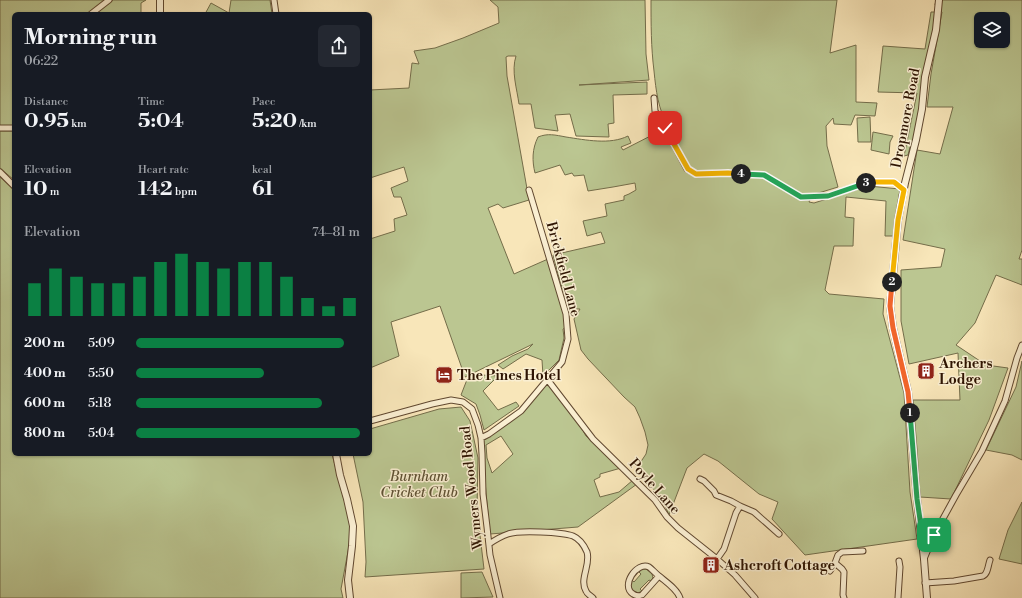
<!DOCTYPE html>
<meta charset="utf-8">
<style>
body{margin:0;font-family:"Libre Bodoni",serif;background:#242831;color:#f1f3f6;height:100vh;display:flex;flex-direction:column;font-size:15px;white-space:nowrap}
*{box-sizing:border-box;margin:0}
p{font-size:13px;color:#9ea1a6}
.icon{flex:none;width:22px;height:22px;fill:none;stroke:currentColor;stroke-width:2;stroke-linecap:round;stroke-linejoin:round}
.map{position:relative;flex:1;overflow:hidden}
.sheet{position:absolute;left:12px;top:12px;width:360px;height:444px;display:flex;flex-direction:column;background:#171b24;border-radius:6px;box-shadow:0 1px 3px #0004}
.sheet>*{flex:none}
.controls{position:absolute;left:974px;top:12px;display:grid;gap:8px}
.controls a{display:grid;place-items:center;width:36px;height:36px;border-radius:6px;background:#171b24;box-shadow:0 1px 3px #0004;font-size:20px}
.pin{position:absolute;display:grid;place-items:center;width:34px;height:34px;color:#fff;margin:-17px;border-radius:8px;box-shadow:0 2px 6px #0006}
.km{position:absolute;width:20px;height:20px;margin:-10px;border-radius:50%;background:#222;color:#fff;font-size:11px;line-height:20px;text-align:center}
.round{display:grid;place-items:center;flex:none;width:42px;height:42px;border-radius:6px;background:#242831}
.overview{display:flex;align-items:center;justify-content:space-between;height:68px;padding:0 12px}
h1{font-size:22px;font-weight:700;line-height:30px}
.figures{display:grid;grid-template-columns:repeat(3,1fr);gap:6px;height:68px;padding:4px 12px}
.figures div{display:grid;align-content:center}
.figures b{font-size:20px;font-weight:700}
.figures small{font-size:11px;font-weight:400}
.figures p{font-size:11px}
.chart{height:112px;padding:8px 12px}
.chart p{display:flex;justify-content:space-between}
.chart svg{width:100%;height:72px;margin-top:4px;stroke:#0b8043;stroke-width:6}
ul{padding:0 12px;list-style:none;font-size:13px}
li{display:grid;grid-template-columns:64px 48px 1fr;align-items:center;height:30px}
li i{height:10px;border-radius:5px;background:#0b8043}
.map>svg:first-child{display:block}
.green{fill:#bbc691;stroke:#746d4a;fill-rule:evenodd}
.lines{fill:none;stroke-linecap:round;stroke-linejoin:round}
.minor-casing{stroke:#604830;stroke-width:7}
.tertiary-casing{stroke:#604830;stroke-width:8}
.minor{stroke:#faefd2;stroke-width:5}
.tertiary{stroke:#faefd2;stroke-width:6}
.split-1-casing{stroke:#fff;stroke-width:8}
.split-2-casing{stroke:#fff;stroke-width:8}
.split-3-casing{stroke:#fff;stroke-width:8}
.split-4-casing{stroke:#fff;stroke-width:8}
.split-5-casing{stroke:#fff;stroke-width:8}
.split-1{stroke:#22a559;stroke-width:5}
.split-2{stroke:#f0652b;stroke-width:5}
.split-3{stroke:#f5b400;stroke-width:5}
.split-4{stroke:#22a559;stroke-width:5}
.split-5{stroke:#f5b400;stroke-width:5}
.labels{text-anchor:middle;stroke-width:3;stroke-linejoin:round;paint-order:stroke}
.street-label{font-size:14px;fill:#2e1402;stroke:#faefd2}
.poi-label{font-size:14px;font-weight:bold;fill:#2e1402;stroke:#faefd2;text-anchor:start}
.park-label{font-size:14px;font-style:italic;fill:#5f5234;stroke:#faefd2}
</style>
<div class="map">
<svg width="1022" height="598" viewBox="0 0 1022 598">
<rect width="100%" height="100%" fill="#f8e6b9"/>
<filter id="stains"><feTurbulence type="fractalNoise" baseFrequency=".005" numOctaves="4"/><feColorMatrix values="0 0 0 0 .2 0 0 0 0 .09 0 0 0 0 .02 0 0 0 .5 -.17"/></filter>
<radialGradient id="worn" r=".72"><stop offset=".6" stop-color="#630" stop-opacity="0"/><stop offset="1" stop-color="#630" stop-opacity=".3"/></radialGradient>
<path class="green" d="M0,0H105L90,14H14V126H0Z
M113,0H146L141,3V14H99L97,12Z
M231,0H270L272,14H205L211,3L229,13Z
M490,0H645L646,54L649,80L579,85L647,82V94L613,95L614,123L608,124L609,137L576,136L570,114L555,115L558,131L535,128L531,104H519C517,89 511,71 516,56H508L506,57L507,76L529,200L503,208L498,204L488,208L514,274L548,259L564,314L565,328L563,329L564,338L559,360L543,376L542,360L526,354L503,369L498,365L512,356L528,349L533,344L465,377L440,306L391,322L399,356L370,368V239L395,231L394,219L407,215L401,197H394L391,188L408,181L404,167L370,178V90L409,88L412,63L419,64L414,51L435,48L463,38L499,23L498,7Z
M651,0H837L830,53L856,45V102L877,103L875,116L855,115L851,125L834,124L833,118L826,126L827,146L838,187L812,195L809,202L814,203L868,186L900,189L894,236H885L886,201L846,197L845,217L854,218L853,246H834L825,290L829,294L884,299L883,314L904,393L910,492L917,539L805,555L772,519L778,502L759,494L718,461L704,454L687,468L669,515L663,501L639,472L638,466L646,454L648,445L645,432L640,418L635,407L624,397L588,359L581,350L574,319L580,309H569L559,278L553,255L605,243L601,232L587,236L583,221L607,216L605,204L624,200V196L629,194L636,190L635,183L613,187L588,191L584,175L574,176L572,173L565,175L560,165L535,173C532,161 532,149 538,137C548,133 555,135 566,137C586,140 610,145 628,136L631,143L621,147L623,150L668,127C658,108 656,91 654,71C651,47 651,24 651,0Z
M936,0H1022V250L1019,259H1022V285L996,275L975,323L956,345L986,365L1008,368L989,420L951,499L920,497L917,449L913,400H960L958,353L909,364L901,321V270L941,267L945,249L903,240L917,150L940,154L953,107H927L931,74L942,12L935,5ZM981,19H1003V41H981Z
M931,12H934L936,14L914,139L911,143L908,155L904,156L917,93L878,92L883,46L925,49Z
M870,117L871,142H858L857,118Z
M0,131H14V180L0,168Z
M873,132L893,136L890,142L889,154L871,150Z
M0,177L14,190V454H332L352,530L341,589L343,598H0Z
M1022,361V460L1012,455L986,450L1016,387Z
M482,375L498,376L483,391L498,410L516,402L519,406L484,430L480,415L476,404L461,395L468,377Z
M548,382L576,418L586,436L621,468L600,474V477L594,480L600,497L619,492L633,480L637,484L578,527L490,534L486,493L482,442L522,412ZM501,436L513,454L492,473L487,458L486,445Z
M461,407L470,421L478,458L477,510L484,569L365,577L366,562L363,502L353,454H370V429L439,409Z
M1022,502V564L999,559L1008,530Z
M642,569H646L652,574L653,578L651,581L649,580L640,589L642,591L638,593C633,591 631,589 630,583L632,580L634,582L641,574L639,572Z
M482,572L493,597L461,598V573Z"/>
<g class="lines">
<defs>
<path id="minor" d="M274,0L276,14
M91,14L109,0
M654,98L655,111L672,141L687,169L696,174L728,173L764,175L801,197L828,196L869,182H894L904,190
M0,128H14
M0,172L14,186
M547,379L593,439L655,500L667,517L678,528L717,559L735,575L755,598
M370,421L432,404L451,400L463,402L472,409L478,425L481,438L482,454L483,494L487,527L490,555L500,598
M481,438L489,434L521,411L562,362L568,339L566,314L529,190
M700,479L704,481L714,491L716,495L731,501L740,506L754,512L779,534
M922,533L934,535
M489,544C495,540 502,536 508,534C519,530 562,532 573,536C580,539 584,545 587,552C591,565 579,579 586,591C587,594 591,596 593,598
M717,559L724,549L736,513L740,506
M924,559L934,535L956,495L982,451L1005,401L1017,358L1022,345
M830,571L835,563
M659,576L642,595C639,596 636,596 633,594C620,586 637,561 649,567C652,569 655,573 659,576C666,582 677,589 680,598
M925,583L954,581L983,576C988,574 988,565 990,560
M844,598L843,595L844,572L842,569L835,563L838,555L842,552L863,551
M898,598L900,567L899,561"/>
<path id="tertiary" d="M160,0V14
M336,454L340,475L347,499L353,526L352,546L348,580L350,598
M927,598L924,559L917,499L908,392L893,328L890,306L898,220L905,183L916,140L922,109L925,77L936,30L939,0"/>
</defs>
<use href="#minor" class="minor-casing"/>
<use href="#tertiary" class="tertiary-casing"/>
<use href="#minor" class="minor"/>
<use href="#tertiary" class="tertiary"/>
</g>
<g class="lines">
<defs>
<path id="split-1" d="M910,413L917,499L922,533L934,535"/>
<path id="split-2" d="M892,282L890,306L893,328L908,392L910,413"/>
<path id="split-3" d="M866,183L869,182H894L904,190L898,220L892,282"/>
<path id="split-4" d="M741,174L764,175L801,197L828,196L866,183"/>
<path id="split-5" d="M665,128L688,169L696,174L728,173L741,174"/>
</defs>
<use href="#split-1" class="split-1-casing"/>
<use href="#split-2" class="split-2-casing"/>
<use href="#split-3" class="split-3-casing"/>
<use href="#split-4" class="split-4-casing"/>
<use href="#split-5" class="split-5-casing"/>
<use href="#split-1" class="split-1"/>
<use href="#split-2" class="split-2"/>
<use href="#split-3" class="split-3"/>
<use href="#split-4" class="split-4"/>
<use href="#split-5" class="split-5"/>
</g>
<defs>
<symbol id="building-square" viewBox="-11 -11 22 22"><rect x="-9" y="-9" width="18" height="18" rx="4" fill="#8f2418" stroke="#faefd2"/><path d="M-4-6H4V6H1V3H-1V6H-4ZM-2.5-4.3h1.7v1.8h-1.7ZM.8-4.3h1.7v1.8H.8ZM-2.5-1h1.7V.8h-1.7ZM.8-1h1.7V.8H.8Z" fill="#fff"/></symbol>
<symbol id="hotel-square" viewBox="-11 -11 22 22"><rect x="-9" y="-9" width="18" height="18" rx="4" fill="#8f2418" stroke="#faefd2"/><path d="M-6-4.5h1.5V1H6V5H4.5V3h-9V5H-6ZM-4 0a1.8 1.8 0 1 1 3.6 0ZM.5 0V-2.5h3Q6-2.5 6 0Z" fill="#fff"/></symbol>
</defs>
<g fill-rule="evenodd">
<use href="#building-square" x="916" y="361" width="20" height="20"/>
<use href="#hotel-square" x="434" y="365" width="20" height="20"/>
<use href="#building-square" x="701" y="555" width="20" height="20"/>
</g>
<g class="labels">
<g class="street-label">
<text transform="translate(905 118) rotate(-79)" y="5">Dropmore Road</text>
<text transform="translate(564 269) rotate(75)" y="5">Brickfield Lane</text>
<text transform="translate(655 486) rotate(48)" y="5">Poyle Lane</text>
<text transform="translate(471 488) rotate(-96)" y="5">Wymers Wood Road</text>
</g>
<g class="poi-label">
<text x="939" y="368">Archers<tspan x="939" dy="16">Lodge</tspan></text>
<text x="457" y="380">The Pines Hotel</text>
<text x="724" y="570">Ashcroft Cottage</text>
</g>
<g class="park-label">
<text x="419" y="481">Burnham<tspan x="419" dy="16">Cricket Club</tspan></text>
</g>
</g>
<rect width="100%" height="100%" filter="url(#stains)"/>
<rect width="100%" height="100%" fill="url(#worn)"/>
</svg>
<div class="controls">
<a><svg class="icon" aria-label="layers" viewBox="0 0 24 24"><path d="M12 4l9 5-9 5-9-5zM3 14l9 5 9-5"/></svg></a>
</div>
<div class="pin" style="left:934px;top:535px;background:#1e9e55"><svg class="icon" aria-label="arrive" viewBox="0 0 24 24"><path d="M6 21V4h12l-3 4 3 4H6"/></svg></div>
<div class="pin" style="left:665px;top:128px;background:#d93025"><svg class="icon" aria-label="check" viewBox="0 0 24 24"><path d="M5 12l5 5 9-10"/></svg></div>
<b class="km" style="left:910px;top:413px">1</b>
<b class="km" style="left:892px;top:282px">2</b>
<b class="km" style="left:866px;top:183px">3</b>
<b class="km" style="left:741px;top:174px">4</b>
<section class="sheet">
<div class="overview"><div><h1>Morning run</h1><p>06:22</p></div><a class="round"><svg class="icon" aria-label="share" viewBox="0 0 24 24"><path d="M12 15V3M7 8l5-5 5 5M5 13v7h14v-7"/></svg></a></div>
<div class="figures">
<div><p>Distance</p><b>0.95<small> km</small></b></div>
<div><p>Time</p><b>5:04</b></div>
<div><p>Pace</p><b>5:20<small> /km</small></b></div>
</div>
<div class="figures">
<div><p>Elevation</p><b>10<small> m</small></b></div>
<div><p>Heart rate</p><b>142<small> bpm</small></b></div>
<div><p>kcal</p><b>61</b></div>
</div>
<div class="chart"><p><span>Elevation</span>74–81 m</p>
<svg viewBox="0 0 160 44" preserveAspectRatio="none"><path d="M5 44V24M15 44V15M25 44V20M35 44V24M45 44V24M55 44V20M65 44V11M75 44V6M85 44V11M95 44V15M105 44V11M115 44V11M125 44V20M135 44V33M145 44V38M155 44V33"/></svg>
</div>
<ul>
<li><b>200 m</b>5:09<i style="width:93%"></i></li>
<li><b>400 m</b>5:50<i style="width:57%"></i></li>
<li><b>600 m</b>5:18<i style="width:83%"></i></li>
<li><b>800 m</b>5:04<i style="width:100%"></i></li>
</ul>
</section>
</div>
